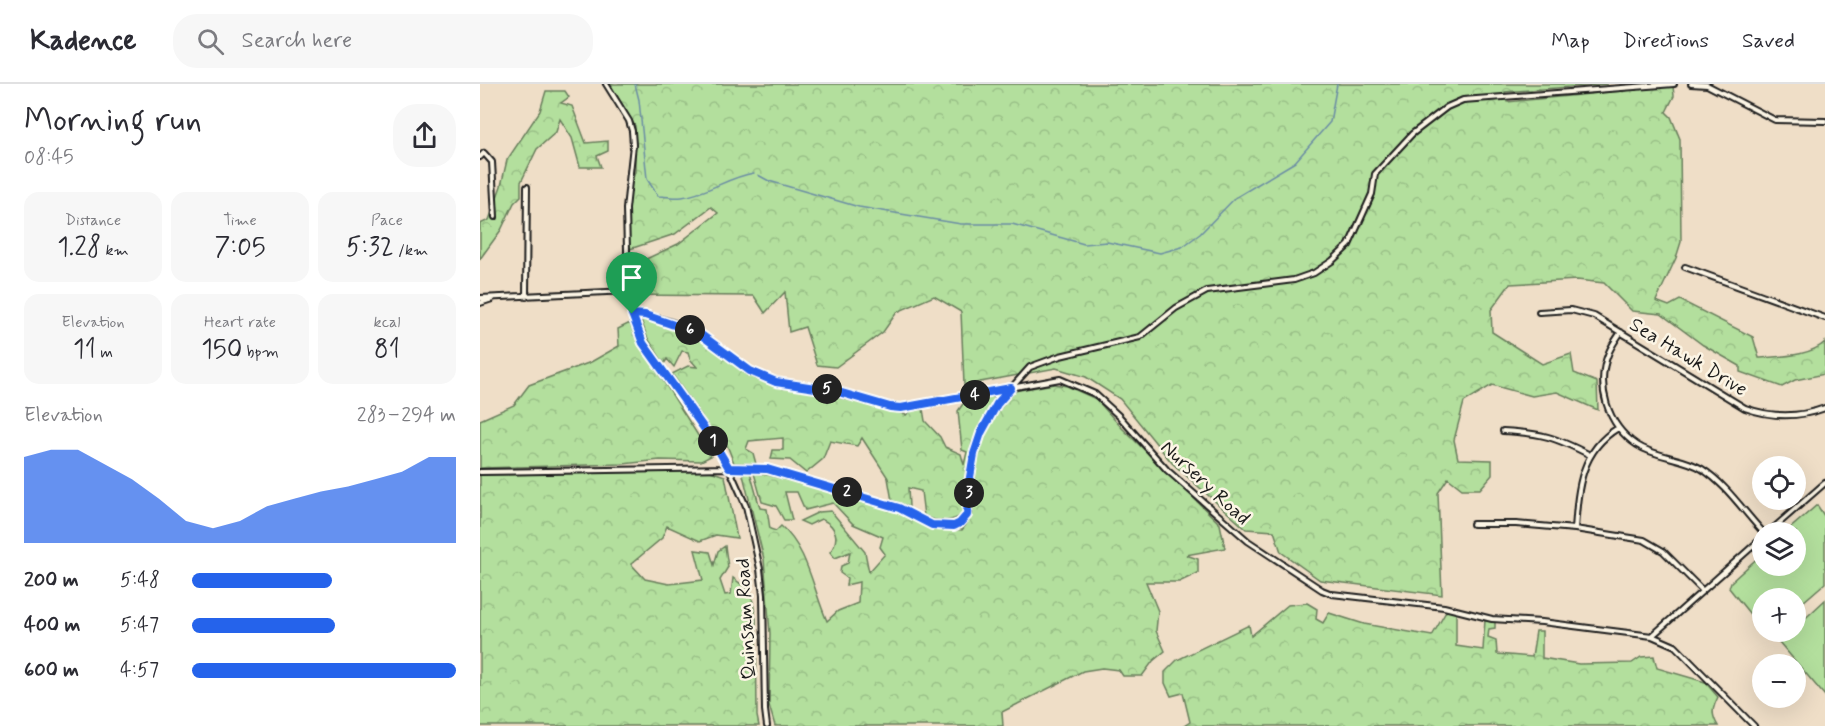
<!DOCTYPE html>
<meta charset="utf-8">
<style>
body{margin:0;font-family:Mynerve,sans-serif;background:#f7f7f7;color:#2b2b33;height:100vh;display:flex;flex-direction:column;font-size:22px;white-space:nowrap}
*{box-sizing:border-box;margin:0}
p{font-size:20px;color:#7c7c81}
.icon{flex:none;width:33px;height:33px;fill:none;stroke:currentColor;stroke-width:2;stroke-linecap:round;stroke-linejoin:round}
.map{position:relative;flex:1;overflow:hidden}
.details{display:flex;flex-direction:column;background:#fff;width:480px}
.details>*{flex:none}
.tools{position:absolute;left:1272px;top:372px;display:grid;gap:12px}
.tools a{display:grid;place-items:center;width:54px;height:54px;border-radius:50%;background:#fff;box-shadow:0 6px 24px #0002;font-size:30px}
.pin{position:absolute;display:grid;place-items:center;width:51px;height:51px;color:#fff;margin:-62px -26px;border-radius:50% 50% 50% 0;rotate:-45deg;box-shadow:0 0 6px #0007}
.pin .icon{rotate:45deg}
.km{position:absolute;width:30px;height:30px;margin:-15px;border-radius:50%;background:#222;color:#fff;font-size:16px;line-height:30px;text-align:center}
.round{display:grid;place-items:center;flex:none;width:63px;height:63px;border-radius:24px;background:#f7f7f7}
.headline{display:flex;align-items:center;justify-content:space-between;height:102px;padding:0 24px}
h1{font-size:33px;font-weight:600;line-height:45px}
.metrics{display:grid;grid-template-columns:repeat(3,1fr);gap:9px;height:102px;padding:6px 24px}
.metrics div{display:grid;align-content:center;border-radius:15px;background:#f7f7f7;text-align:center}
.metrics b{font-size:26px;font-weight:600}
.metrics small{font-size:16px;font-weight:400}
.metrics p{font-size:16px}
.chart{height:168px;padding:12px 24px}
.chart p{display:flex;justify-content:space-between}
.chart svg{width:100%;height:108px;margin-top:6px;fill:#2563eb;opacity:.7}
ul{padding:0 24px;list-style:none;font-size:20px}
li{display:grid;grid-template-columns:96px 72px 1fr;align-items:center;height:45px}
li i{height:15px;border-radius:8px;background:#2563eb}
header{display:flex;align-items:center;gap:36px;box-sizing:border-box;height:84px;padding:0 30px;background:#fff;border-bottom:2px solid #e1e1e2}
header strong{font-size:28px}
nav{display:flex;gap:33px;margin-inline-start:auto;font-size:21px}
.search{width:420px;height:54px;background:#f7f7f7;display:flex;align-items:center;gap:15px;box-sizing:border-box;padding:0 21px;border-radius:24px;color:#7c7c81;font-size:22px}
main{display:flex;flex:1;min-height:0}
.map>svg:first-child{display:block}
.forest{fill:url(#forest-crowns);stroke:#687e5c;stroke-width:1.5}
.park{fill:#b3df9d;stroke:#687e5c;stroke-width:1.5}
.lines{fill:none;stroke-linecap:round;stroke-linejoin:round}
.stream{stroke:#6b8da4;stroke-width:1.5}
.minor-casing{stroke:#1c1c1c;stroke-width:8}
.minor{stroke:#fcf5e5;stroke-width:4}
.route-casing{stroke:#fff;stroke-width:12}
.route{stroke:#2563eb;stroke-width:8}
.labels{text-anchor:middle;stroke-width:5;stroke-linejoin:round;paint-order:stroke}
.street-label{font-size:20px;fill:#1c1c1c;stroke:#fcf5e5}
</style>
<header>
<strong>Kadence</strong>
<div class="search"><svg class="icon" aria-label="search" viewBox="0 0 24 24"><circle cx="10" cy="10" r="6"/><path d="M15 15l6 6"/></svg>Search here</div>
<nav><a>Map</a><a>Directions</a><a>Saved</a></nav>
</header>
<main>
<section class="details">
<div class="headline"><div><h1>Morning run</h1><p>08:45</p></div><a class="round"><svg class="icon" aria-label="share" viewBox="0 0 24 24"><path d="M12 15V3M7 8l5-5 5 5M5 13v7h14v-7"/></svg></a></div>
<div class="metrics">
<div><p>Distance</p><b>1.28<small> km</small></b></div>
<div><p>Time</p><b>7:05</b></div>
<div><p>Pace</p><b>5:32<small> /km</small></b></div>
</div>
<div class="metrics">
<div><p>Elevation</p><b>11<small> m</small></b></div>
<div><p>Heart rate</p><b>150<small> bpm</small></b></div>
<div><p>kcal</p><b>81</b></div>
</div>
<div class="chart"><p><span>Elevation</span>283–294 m</p>
<svg viewBox="0 0 160 44" preserveAspectRatio="none"><path d="M0 44V9L10 6L20 6L30 12L40 18L50 26L60 35L70 38L80 35L90 29L100 26L110 23L120 21L130 18L140 15L150 9L160 9V44z"/></svg>
</div>
<ul>
<li><b>200 m</b>5:48<i style="width:53%"></i></li>
<li><b>400 m</b>5:47<i style="width:54%"></i></li>
<li><b>600 m</b>4:57<i style="width:100%"></i></li>
</ul>
</section>
<div class="map">
<svg width="1345" height="642" viewBox="0 0 1345 642">
<defs>
<pattern id="forest-crowns" width="20" height="18" patternUnits="userSpaceOnUse" patternTransform="scale(1.5)"><rect width="20" height="18" fill="#b3df9d"/><path d="M2 6a3 3 0 1 1 6 0M12 15a3 3 0 1 1 6 0" fill="none" stroke="#99bf87"/></pattern>
</defs>
<rect width="100%" height="100%" fill="#efdec7"/>
<filter id="ink" filterUnits="userSpaceOnUse"><feTurbulence type="fractalNoise" baseFrequency=".0167" numOctaves="2"/><feDisplacementMap in="SourceGraphic" scale="12" xChannelSelector="R" yChannelSelector="G"/><feConvolveMatrix kernelMatrix="1 2 1 2 8 2 1 2 1" color-interpolation-filters="sRGB"/></filter>
<g filter="url(#ink)">
<path class="forest" d="M130,0H1128L1025,8L1027,18L1193,2L1194,12L1186,28L1191,33L1200,55L1201,158L1196,174L1176,217L1189,222L1200,216L1273,253L1279,274C1300,272 1329,273 1345,258V290L1315,296L1302,303L1260,288V282L1223,261L1181,230L1152,227L1124,199L1097,196L1030,200L1011,226L1012,248L1062,280L1091,270L1094,289L1117,298L1118,326L1077,308L1052,312L1012,301L984,318L974,356L978,375L1012,376V391L1000,405H982L968,394L958,409L962,511L840,496L801,468L794,447L766,445L692,379L640,315L606,293L576,284L484,301L481,228L454,212L417,228L403,248L356,283L337,281L325,243L309,248L305,208L285,229L274,212L147,211V184L198,160L238,129L231,123L195,150L147,166L144,121L155,88V42Z
M66,7H85L89,13L81,19L92,22L106,59L128,57V67L117,72L121,83H100L92,54L80,35L76,48L57,65L41,98V112L34,119L21,146L0,175V140L9,136L21,102L27,76L60,27Z
M160,233L199,245L201,253L222,256L273,293L299,303L325,306L414,326L426,331L431,326L443,325L445,337L460,353L465,363L481,370L484,381L487,368L482,366L478,327L485,317L511,312L517,315L492,360L486,396L485,429C471,439 459,439 444,432L441,407L428,404L429,423L412,417L408,394L382,354L377,362L350,357L343,375L326,389L310,376L291,375L293,366H303V354L269,357L266,365L273,369L276,380L254,379L243,351L233,350L192,290L208,282L217,283L210,275L208,268L202,267L194,283L187,275L184,280L167,253Z
M150,239L155,252L231,372L221,377L180,376L143,380L0,384V336L34,321L49,301L111,278L139,262L138,245Z
M574,300L587,302L616,315L642,344L740,440L745,464L706,471L718,475V489L699,498H666L678,527L676,547L685,567L673,577L662,592H643L639,586L622,584L603,587L522,628L523,642H295L289,621L290,549L284,475L262,387L270,388L280,424L287,425L290,445L296,447L301,442C328,465 333,506 347,537L358,527L378,519L379,498L366,501L367,494L360,489L361,482L368,479L370,468L355,474L350,468C360,455 357,442 341,435L329,441L320,437L339,428L351,427L385,468L389,488L405,470L400,463L403,453L373,440L353,419L325,426L317,408H305L312,436H304L296,422L282,418L274,389L289,391L324,400L420,427L450,444L482,446C501,424 490,394 498,368C505,345 518,325 534,307Z
M230,387L245,392L257,454L236,451L220,457L187,442L182,454L151,480L165,495L189,500L223,496L215,466L230,468L234,481L238,467L245,462L248,483L240,496L245,511L251,510L253,494L271,508L276,535L277,632L279,642H0V391Z
M827,519L837,525L836,535L843,539L849,529L884,540L952,552L967,526L976,529V562L1003,566L1005,536L1015,538V544L1009,545L1008,553L1016,556L1017,570L1052,573L1056,547H1062V574L1099,580L1152,579L1161,573L1174,572L1177,584L1225,598L1238,613C1232,625 1231,630 1238,642H704L710,638L703,609L691,612L685,599V588L697,576L769,541L771,552L808,521Z"/>
<path class="park" d="M1337,421L1345,433V499L1316,524V514H1282V545L1249,504L1251,498L1282,470V482H1316V448H1306Z
M1345,516V612L1299,558L1310,548H1316V543Z"/>
<g class="lines">
<path class="stream" d="M155,0L159,16L167,95L178,112C186,112 194,114 202,113C227,110 248,93 274,89
M278,91L289,97L379,123L481,140H532L604,160L627,158L680,169L702,163L720,150L755,114L815,78L850,38L857,0"/>
<defs>
<path id="minor" d="M126,0L149,37L152,47L153,61L146,125L148,207L152,230L163,259L233,357L249,384L266,422L280,485L283,511L285,626L287,642
M1211,0L1227,1L1295,36L1345,37
M0,73L4,69L12,78L15,133
M1205,183L1345,234
M46,213L47,103
M0,214L148,207
M0,219L12,215
M1059,228L1091,226L1114,232L1265,324C1293,334 1318,334 1345,324
M152,230C174,232 202,239 222,252C239,262 253,277 270,287C296,302 326,300 355,306C377,312 398,322 421,324L580,295L615,310L639,332L687,386L768,457L842,506L852,510L964,523L1012,535L1062,538L1172,552L1195,562L1274,642
M1141,248C1137,254 1132,261 1129,268C1115,301 1127,341 1157,361C1177,374 1203,373 1222,385C1246,400 1264,428 1283,448
M1023,347C1062,349 1075,353 1110,371
M0,388L249,384L287,385L419,424L452,441L474,442L480,439L487,431L489,423V399L494,370L501,349L517,320L550,283L580,272L660,253L696,224L727,207L814,196L834,189L852,177L869,161L892,110L895,90L932,50L967,23L983,16L1194,0
M993,440H1036L1095,445L1164,456L1183,467L1222,506
M1095,445C1098,405 1100,367 1138,344
M1289,448L1345,399
M1172,552L1282,454"/>
</defs>
<use href="#minor" class="minor-casing"/>
<use href="#minor" class="minor"/>
</g>
</g>
<g class="lines" filter="url(#ink)">
<defs>
<path id="route" d="M152,230L165,231L220,250L270,287L296,298L355,307L410,323L421,324L531,304L517,320L501,349L494,370L489,399L487,431L480,439L474,442L452,441L419,424L287,385L249,384L233,357L163,259Z"/>
</defs>
<use href="#route" class="route-casing"/>
<use href="#route" class="route"/>
</g>
<g class="labels">
<g class="street-label">
<text transform="translate(1209 272) rotate(31)" y="7">Sea Hawk Drive</text>
<text transform="translate(726 398) rotate(43)" y="7">Nursery Road</text>
<text transform="translate(265 535) rotate(-93)" y="7">Quinsam Road</text>
</g>
</g>
</svg>
<div class="tools">
<a><svg class="icon" aria-label="locate" viewBox="0 0 24 24"><circle cx="12" cy="12" r="6"/><path d="M12 2v4M12 18v4M2 12h4M18 12h4"/></svg></a>
<a><svg class="icon" aria-label="layers" viewBox="0 0 24 24"><path d="M12 4l9 5-9 5-9-5zM3 14l9 5 9-5"/></svg></a>
<a>+</a>
<a>−</a>
</div>
<div class="pin" style="left:152px;top:230px;background:#1e9e55"><svg class="icon" aria-label="arrive" viewBox="0 0 24 24"><path d="M6 21V4h12l-3 4 3 4H6"/></svg></div>
<b class="km" style="left:233px;top:357px">1</b>
<b class="km" style="left:367px;top:408px">2</b>
<b class="km" style="left:489px;top:409px">3</b>
<b class="km" style="left:495px;top:311px">4</b>
<b class="km" style="left:347px;top:305px">5</b>
<b class="km" style="left:210px;top:246px">6</b>
</div>
</main>
